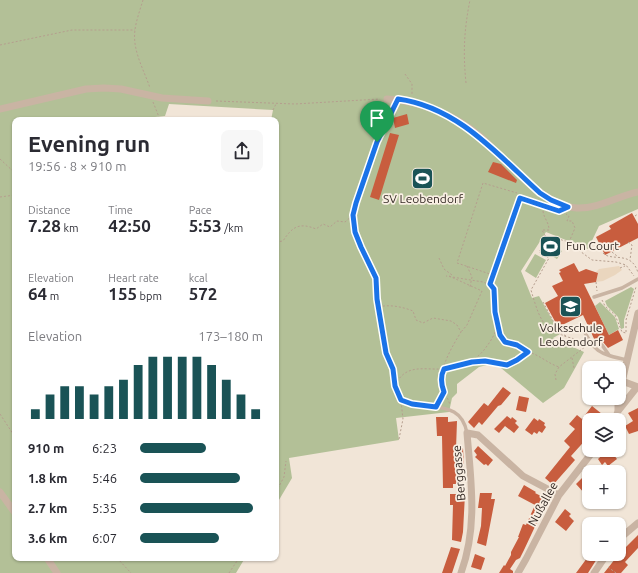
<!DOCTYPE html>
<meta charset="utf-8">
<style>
body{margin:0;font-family:Ubuntu,sans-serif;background:#f7f7f7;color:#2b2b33;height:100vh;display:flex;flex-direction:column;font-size:15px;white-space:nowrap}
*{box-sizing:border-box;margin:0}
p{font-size:13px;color:#7c7c81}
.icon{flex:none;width:22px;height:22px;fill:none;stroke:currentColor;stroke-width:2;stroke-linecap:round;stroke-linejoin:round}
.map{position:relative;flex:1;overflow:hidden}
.panel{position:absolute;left:12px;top:117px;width:267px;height:444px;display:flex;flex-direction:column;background:#fff;border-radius:8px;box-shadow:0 1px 3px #0004}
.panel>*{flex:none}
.fabs{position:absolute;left:582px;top:361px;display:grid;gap:8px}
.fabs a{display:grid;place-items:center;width:44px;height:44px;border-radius:8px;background:#fff;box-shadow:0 1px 3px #0004;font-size:20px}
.pin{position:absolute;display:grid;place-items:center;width:34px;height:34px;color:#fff;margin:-41px -17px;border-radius:50% 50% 50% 0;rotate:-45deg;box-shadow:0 0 4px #0007}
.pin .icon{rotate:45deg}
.round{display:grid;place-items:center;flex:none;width:42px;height:42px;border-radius:8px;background:#f7f7f7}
.summary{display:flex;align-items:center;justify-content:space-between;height:68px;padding:0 16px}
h1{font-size:22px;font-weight:600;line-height:30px}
.stats{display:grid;grid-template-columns:repeat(3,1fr);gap:6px;height:68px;padding:4px 16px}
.stats div{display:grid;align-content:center}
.stats b{font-size:17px;font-weight:600}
.stats small{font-size:11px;font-weight:400}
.stats p{font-size:11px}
.chart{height:112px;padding:8px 16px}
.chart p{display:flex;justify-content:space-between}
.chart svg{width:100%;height:72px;margin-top:4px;stroke:#1a5356;stroke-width:6}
ul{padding:0 16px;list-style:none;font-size:13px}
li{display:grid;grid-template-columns:64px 48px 1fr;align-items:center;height:30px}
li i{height:10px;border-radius:5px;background:#1a5356}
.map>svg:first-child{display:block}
.green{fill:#b3c097}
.plaza{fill:#ead6be}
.building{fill:#c85d3e}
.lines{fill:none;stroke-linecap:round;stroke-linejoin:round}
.path{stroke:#b59e8e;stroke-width:1;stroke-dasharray:2 2;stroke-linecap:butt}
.service{stroke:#c9b4a3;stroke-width:3.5}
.minor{stroke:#c9b4a3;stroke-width:7}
.route-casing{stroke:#fff;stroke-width:8}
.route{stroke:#1a73e8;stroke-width:5}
.labels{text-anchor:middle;stroke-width:3.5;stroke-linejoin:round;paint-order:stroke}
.poi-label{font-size:12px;fill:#342a25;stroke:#f9efe3}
.street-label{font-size:12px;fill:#342a25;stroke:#f9efe3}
</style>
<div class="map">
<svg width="638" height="573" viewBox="0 0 638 573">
<rect width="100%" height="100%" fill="#f1e5d7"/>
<path class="green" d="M0,0H638V209L599,226L588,249L546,232L521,271L532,298L539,296L560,334L553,338L584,352L564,388L543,403L495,363L479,367L457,384V393L452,398L449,412L396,418L399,440L289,458L292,478L276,505V120H271L273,110L169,104L165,116L155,117V120H15V558H245L236,573H0Z
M548,242L562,251L557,259L543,251Z
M535,254L546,260L536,278L525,271Z
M631,287L634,289L624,320V328L621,329L618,317L607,306L605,301Z
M600,302L615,317L619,329L609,335L595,306Z"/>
<path class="plaza" d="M619,266L622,270L615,275L603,281L596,282L598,273L596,272L599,269Z"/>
<path class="building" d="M407,114L409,124L395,128L393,118Z
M390,133L399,135L379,200L370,197Z
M493,162L501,164L517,180L516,183L488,172Z
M632,213L638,224V238L605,255L596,237L611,229L609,226Z
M574,263L579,272L586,269L598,273L596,282L584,284L609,335L618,330L623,340L608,348L603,342L601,341L596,343L583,315L558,327L545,303L558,296L552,286L563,281L559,273L561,272L559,270Z
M503,387L511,393L501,405L498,406L482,425L479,422L474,428L468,422L484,403L488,406Z
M519,396L529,398L526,412L516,410Z
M592,406L602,414L597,420H589V436L571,456L575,460L553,485L545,478L570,447L564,441L575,429L569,424L577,415L582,419Z
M638,408V431L629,434L625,426L633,421L628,413Z
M507,416L511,419L512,417L517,421L515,423L519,427L514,433L505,426L499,433L494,429Z
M436,417H448V422L457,421L456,449L463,448L464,469H462V484H453V488H443L442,436H437Z
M534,418L538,421L539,419L545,423L544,425L546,427L542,433L539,431L537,434L534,432L532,435L525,430Z
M619,436L625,446L613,454L617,459L608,466L605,462L602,465L598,459L608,450H619Z
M478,446L493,460L488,466L486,464L484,465L475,457L477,455L474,451Z
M583,477L589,483V491L585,494L576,484Z
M524,485L536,492L535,493L545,498L544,499L547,501L524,550L520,558L516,560L510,569L513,571V573H499L504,565L505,566L511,555V552L519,537H518L523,524L526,525L535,505L518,496Z
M480,493H492L491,499H495L486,546L477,543L481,526L482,508H478Z
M450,494H465L463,532L461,542L452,540L453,505H450Z
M565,509L571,514L569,516L574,521L566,531L555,522Z
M638,535V548L625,562L628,565L621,573H604L619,554Z
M451,547L460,549L452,573H442Z
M475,554L485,558L481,570L471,567Z
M590,554H600L588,573H576Z"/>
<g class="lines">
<path class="path" d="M143,0C140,10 136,21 135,30C132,50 144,70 150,88
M0,45L72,30H135
M405,74L412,84V94
M466,83C463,53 464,30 470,0
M216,101L295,104L380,99
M153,102L159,117
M394,107L377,142L356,203L353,215L355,232L361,247L376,278L378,307L387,353L393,369L395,386
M273,110L276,104
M0,159L15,173
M0,197L15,195
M543,211C544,219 549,222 549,230H542L547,239L551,237L569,242L575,228L572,221H567L569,216L566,214
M635,216L638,214
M547,239L539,252L549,258L531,290C542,328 545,332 583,341
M276,242L283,241C292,227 299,222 316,229L323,224L330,227L337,221L345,222L353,215
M628,242L632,245L630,260
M569,243L592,260L616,262L626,265L634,276
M612,252L617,256
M603,253C611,262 632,250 638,273
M439,258L444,269L452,275
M467,266L472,277L470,287
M620,268L625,266
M493,275L457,263L483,183L517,193
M449,276L482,291L467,325L461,332
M596,282L597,291
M490,283L518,203
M602,300L605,306L615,315L622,332L626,333
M543,302L559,332L566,336
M379,307C389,304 403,307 413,311L416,320L423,323L433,318L451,321L457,325L461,332C453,345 438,370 442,385C444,392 448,398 450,405
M497,322L500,335L505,342L517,345L528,352
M626,332V320L636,287
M572,358L574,368
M472,362L485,361L507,365L528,352C540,355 547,363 559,367
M556,380L555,374L559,367L586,346
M439,402L444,392
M424,405L411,404L401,400L395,386C405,363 424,370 443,369C459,369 474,362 484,350C490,342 497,333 497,322C497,318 495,314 494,310C494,303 496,293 493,286L483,282L446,276
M0,414L15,437
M399,439L403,419L401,401
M276,492L284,477L286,461
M117,558L131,573
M608,567L616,573
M229,573L239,558"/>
<path class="service" d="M520,198L559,211L568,207
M594,297L622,288L638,279
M581,325C594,352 598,354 628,360
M602,345L609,355
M429,406C449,408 463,411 467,433"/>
<path class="minor" d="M387,99C420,101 456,115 481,137C506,160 542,206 577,208C598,209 618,196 638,192
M0,109L86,89L104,88L121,89L162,98L208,101
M622,381L638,387
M619,395L638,313
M618,411L637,387
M615,420L618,411V398
M0,492L15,513
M619,539L638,523
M47,558L57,573
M461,573C478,526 471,482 467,433L478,435L523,476L559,495
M518,573L526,559L559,495L594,450
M594,573L607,554"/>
</g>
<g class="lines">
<defs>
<path id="route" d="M398,99C458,107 498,155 540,193L551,200L568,207L559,211L520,198L490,284L494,289L495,312L500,335L505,342L517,345L528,352L517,360L507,365L485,361L472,362L444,369C440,377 441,384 444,392L436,407L412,404L401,400L395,386L393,369L386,353L377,299L376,278L361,247L355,232L353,215L356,203L377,142Z"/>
</defs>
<use href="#route" class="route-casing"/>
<use href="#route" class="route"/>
</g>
<defs>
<symbol id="stadium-square" viewBox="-11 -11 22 22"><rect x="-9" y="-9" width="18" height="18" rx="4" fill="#1a5356" stroke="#f9efe3"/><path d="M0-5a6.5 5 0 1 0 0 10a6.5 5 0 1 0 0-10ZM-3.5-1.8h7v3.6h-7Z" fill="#fff"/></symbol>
<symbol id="school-square" viewBox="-11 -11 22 22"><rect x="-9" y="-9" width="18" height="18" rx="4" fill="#1a5356" stroke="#f9efe3"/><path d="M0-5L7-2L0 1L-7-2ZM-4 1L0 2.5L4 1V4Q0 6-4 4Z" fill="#fff"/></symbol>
</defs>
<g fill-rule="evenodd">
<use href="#stadium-square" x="410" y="166" width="25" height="25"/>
<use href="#stadium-square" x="538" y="234" width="25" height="25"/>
<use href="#school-square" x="558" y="294" width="25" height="25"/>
</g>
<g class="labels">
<g class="poi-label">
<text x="423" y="203">SV Leobendorf</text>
<text x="566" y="250" text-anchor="start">Fun Court</text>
<text x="571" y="332">Volksschule<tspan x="571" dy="14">Leobendorf</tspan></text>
</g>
<g class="street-label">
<text transform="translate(459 473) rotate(-95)" y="4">Berggasse</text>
<text transform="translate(543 504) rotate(-61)" y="4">Nußallee</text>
</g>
</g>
</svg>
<div class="fabs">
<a><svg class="icon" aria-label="locate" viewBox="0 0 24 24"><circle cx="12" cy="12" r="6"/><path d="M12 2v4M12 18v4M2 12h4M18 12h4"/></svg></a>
<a><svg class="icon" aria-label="layers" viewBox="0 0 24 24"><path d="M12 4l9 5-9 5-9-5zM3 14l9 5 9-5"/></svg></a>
<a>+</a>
<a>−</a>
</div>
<div class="pin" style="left:377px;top:142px;background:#1e9e55"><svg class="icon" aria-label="arrive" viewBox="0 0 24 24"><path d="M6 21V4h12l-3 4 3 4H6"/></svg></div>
<section class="panel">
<div class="summary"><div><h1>Evening run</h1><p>19:56 · 8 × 910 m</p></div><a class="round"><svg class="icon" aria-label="share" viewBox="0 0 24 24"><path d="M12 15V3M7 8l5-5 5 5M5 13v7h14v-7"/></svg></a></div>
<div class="stats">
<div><p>Distance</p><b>7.28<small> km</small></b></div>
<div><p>Time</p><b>42:50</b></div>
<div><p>Pace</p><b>5:53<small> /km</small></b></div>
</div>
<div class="stats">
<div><p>Elevation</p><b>64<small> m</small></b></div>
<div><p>Heart rate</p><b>155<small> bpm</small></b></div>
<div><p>kcal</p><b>572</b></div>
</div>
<div class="chart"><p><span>Elevation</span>173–180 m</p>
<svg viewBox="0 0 160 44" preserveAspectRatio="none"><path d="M5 44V38M15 44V29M25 44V24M35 44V24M45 44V29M55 44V24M65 44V20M75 44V11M85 44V6M95 44V6M105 44V6M115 44V6M125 44V11M135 44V20M145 44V29M155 44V38"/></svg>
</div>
<ul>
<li><b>910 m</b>6:23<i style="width:54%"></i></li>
<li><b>1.8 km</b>5:46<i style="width:81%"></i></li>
<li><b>2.7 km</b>5:35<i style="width:92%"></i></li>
<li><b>3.6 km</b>6:07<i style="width:64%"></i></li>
</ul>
</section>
</div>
